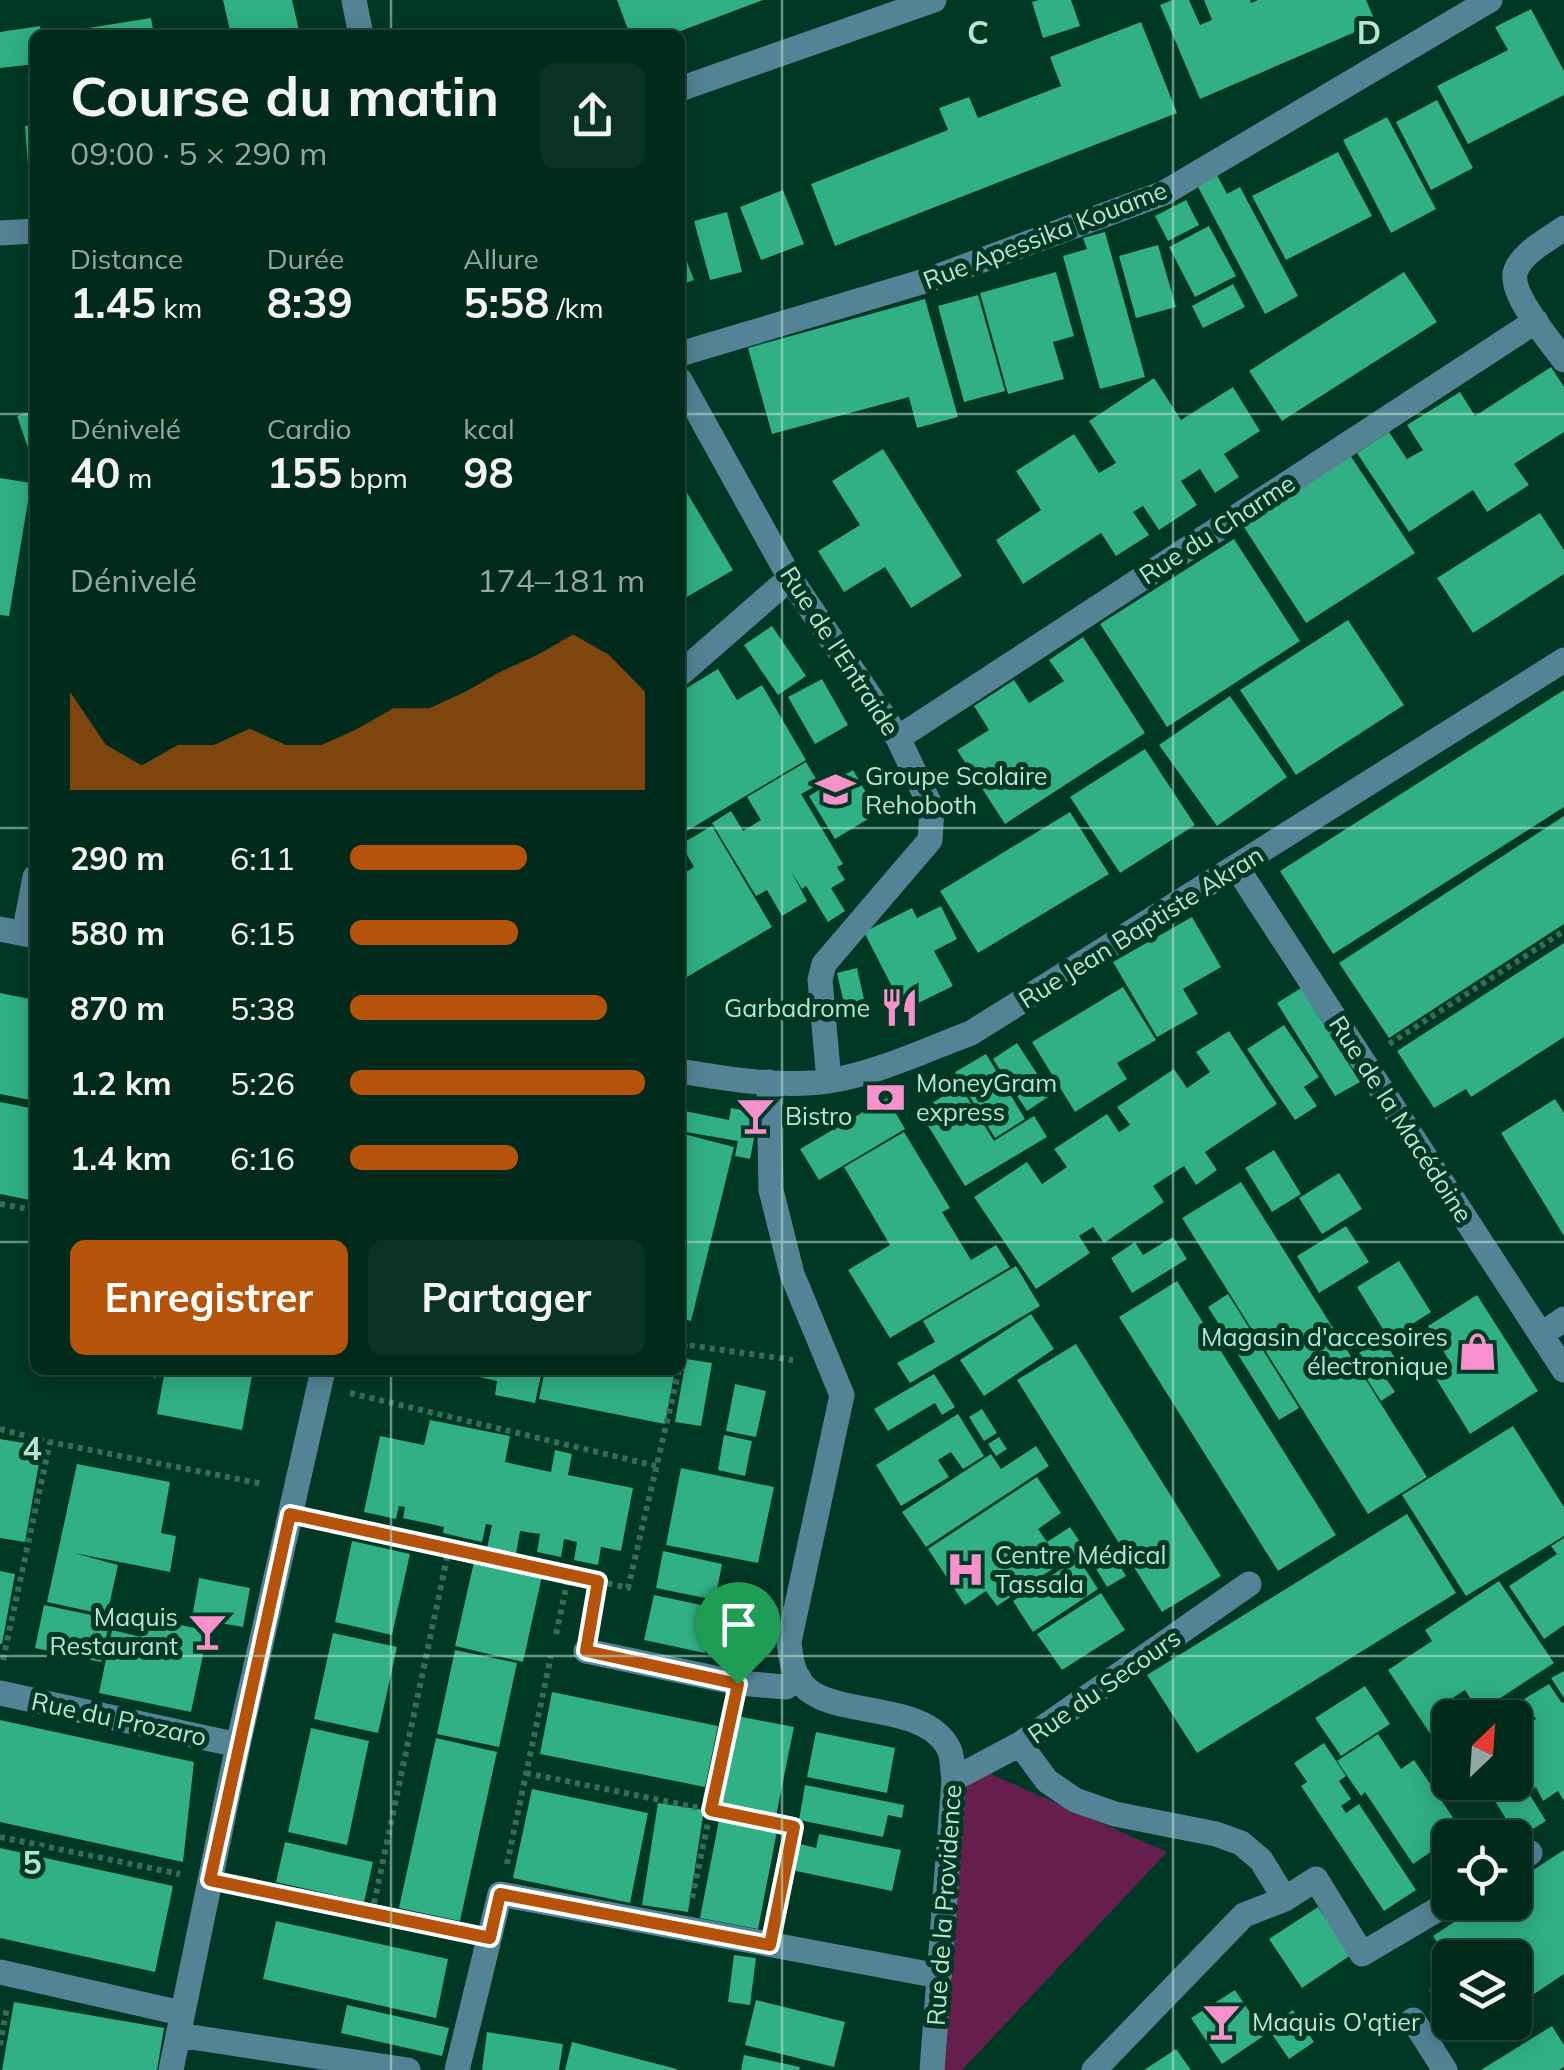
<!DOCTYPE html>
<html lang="fr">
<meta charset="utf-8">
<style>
body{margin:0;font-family:Mulish,sans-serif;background:#0a3225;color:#f1f3f6;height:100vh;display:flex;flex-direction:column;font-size:38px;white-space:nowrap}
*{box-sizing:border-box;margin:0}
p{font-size:32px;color:#95a7a3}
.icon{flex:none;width:55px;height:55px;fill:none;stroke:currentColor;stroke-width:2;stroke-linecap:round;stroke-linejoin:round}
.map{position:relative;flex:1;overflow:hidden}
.panel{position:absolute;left:30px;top:30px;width:655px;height:1345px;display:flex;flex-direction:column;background:#002a1c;border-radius:15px;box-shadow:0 5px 25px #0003,0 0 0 2px #22463b}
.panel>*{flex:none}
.needle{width:65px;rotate:25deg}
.buttons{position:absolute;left:1432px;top:1700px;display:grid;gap:20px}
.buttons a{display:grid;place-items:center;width:100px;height:100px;border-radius:15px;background:#002a1c;box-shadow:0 5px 25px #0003,0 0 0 2px #22463b;font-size:50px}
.pin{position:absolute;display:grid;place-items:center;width:85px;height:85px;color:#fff;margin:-102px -42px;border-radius:50% 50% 50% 0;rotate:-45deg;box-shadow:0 0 10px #0007}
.pin .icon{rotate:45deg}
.round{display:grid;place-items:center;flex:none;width:105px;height:105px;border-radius:15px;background:#0a3225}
.summary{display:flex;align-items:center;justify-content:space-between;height:170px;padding:0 40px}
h1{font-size:55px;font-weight:700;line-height:75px}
.metrics{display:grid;grid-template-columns:repeat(3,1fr);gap:15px;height:170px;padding:10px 40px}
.metrics div{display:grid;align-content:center}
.metrics b{font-size:42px;font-weight:700}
.metrics small{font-size:28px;font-weight:400}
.metrics p{font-size:28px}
.chart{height:280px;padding:20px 40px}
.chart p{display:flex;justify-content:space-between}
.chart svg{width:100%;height:180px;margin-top:10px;fill:#b45309;opacity:.7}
.action{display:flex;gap:20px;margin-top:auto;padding:20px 40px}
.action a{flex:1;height:115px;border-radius:15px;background:#b45309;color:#fff;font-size:40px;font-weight:700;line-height:115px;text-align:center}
.action a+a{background:#0a3225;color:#f1f3f6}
ul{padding:0 40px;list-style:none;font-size:32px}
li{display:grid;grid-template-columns:160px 120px 1fr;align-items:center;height:75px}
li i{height:25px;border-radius:12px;background:#b45309}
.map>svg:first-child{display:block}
.green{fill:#661e4c}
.building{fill:#30b084}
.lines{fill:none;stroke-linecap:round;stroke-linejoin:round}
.path{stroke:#386c5a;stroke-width:6;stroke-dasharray:5 5;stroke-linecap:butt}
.minor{stroke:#548395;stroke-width:25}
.route-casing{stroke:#fff;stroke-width:20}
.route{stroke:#b45309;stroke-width:12}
.grid{fill:none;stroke:#b8e4d0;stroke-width:2.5;stroke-opacity:0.55}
.labels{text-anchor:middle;stroke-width:10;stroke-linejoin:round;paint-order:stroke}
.street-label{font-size:25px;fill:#b8e4d0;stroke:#003826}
.poi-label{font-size:25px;fill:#b8e4d0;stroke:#003826;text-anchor:start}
.grid-label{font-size:32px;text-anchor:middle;font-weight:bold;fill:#b8e4d0;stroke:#003826;stroke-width:10;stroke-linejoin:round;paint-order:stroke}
</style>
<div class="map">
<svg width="1564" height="2070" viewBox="0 0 1564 2070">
<rect width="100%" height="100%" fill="#003826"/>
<path class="green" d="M968,1764L1167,1852L962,2070H942Z"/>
<path class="building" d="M223,0H292L300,35H231Z
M617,0H763L670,35H630Z
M1039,0H1071L1080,26L1043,38L1032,2Z
M1172,0H1189L1200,25L1212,20L1204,0H1250L1251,3L1258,0H1366L1376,23L1200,99L1160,5Z
M1531,9L1564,71V95L1468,144L1437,86L1508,50L1495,27Z
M151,18L154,35H57V33Z
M1141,22L1177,113L835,246L811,184L948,130L939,108L969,97L978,118L1061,86L1050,57Z
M40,26L41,35H35V64L0,68V32Z
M1437,100L1473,168L1431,190L1396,122Z
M1387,117L1436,209L1391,233L1343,140Z
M35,125V164L28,165L25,126Z
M1338,152L1372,216L1286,260L1252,196Z
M1217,175L1227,194L1240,187L1298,296L1265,314L1197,185Z
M783,190L804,244L761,260L740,207Z
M1186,200L1199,225L1168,241L1155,216Z
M727,212L742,272L710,280L694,221Z
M1209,226L1236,276L1195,297L1169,247Z
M1105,232L1145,377L1100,389L1063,256L1087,249L1083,238Z
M680,244L694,280L680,285Z
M1158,245L1176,307L1136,318L1119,256Z
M1056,272L1074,336L1053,342L1064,379L1008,394L980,293Z
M1404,272L1437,322L1282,421L1249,371Z
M1233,284L1245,307L1203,328L1192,306Z
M978,295L1005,391L964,402L938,306Z
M925,299L958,417L917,428L909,397L772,434L748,348Z
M1551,367L1564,387V432L1514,464L1529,485L1487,512L1473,490L1409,532L1357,453L1389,432L1407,459L1423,450L1407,425L1460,392L1475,416Z
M1154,378L1181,420L1233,387L1260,431L1224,454L1239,477L1215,493L1200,469L1181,481L1197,505L1159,530L1143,506L1133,512L1149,535L1116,556L1101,533L1023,584L996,540L1041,510L1016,471L1074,434L1099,473L1116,463L1089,421Z
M35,410V465H34L17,416Z
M883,449L962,576L911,608L885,567L844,592L818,551L860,525L832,481Z
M1350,455L1415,553L1306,623L1242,524Z
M0,478L31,483L9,616L0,615Z
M680,481L733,570L680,601Z
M1540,513L1564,550V574L1473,633L1437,578Z
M1234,539L1300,641L1167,727L1100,624Z
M1348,620L1404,705L1296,775L1240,690Z
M772,626L806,676L778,695L744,645Z
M1083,637L1145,733L1005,824L957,750L989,730L974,706L1014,680L1029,703L1064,681L1049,660Z
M718,669L737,700L762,685L806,760L680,835V692Z
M822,679L848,725L815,744L788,697Z
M1564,690V807L1333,954L1280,871Z
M1230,696L1287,777L1217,826L1159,745Z
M1145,749L1195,825L1120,873L1070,797Z
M806,762L819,784L801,794L843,864L837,867L845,880L831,888L845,911L828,922L806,886L802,889L791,871L807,901L782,916L767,890L756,896L712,823L731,811L743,831L761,820L747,797Z
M853,770L878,813L835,839L809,796Z
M1070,812L1109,874L978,953L940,891Z
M1564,816V924L1389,1038L1339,963Z
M712,826L772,927L680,981V876L694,867L681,844Z
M941,906L957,939L934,951L953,986L904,1010L864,932L912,908L917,918Z
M1192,917L1221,967L1183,989L1198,1014L1157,1037L1113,962Z
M1564,943V1037L1471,1097L1466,1089L1434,1108L1397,1051Z
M857,968L867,1013L847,1017L837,973Z
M1123,987L1156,1040L1117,1063L1127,1079L1075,1112L1032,1042Z
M1301,988L1360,1082L1335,1096L1277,1003Z
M0,993L35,1000V1101L0,1094Z
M1284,1025L1319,1077L1304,1087L1317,1106L1295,1120L1247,1049Z
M1229,1031L1277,1104L1205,1152L1217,1170L1196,1185L1184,1166L1153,1186L1164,1202L1104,1243L1093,1227L1079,1236L1090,1253L1036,1289L974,1197L1027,1162L1042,1184L1067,1167L1054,1149L1107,1114L1119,1132L1130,1125L1117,1107L1174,1069L1187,1088L1210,1072L1196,1052Z
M1017,1043L1051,1095L1027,1111L993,1059Z
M986,1054L1025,1119L995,1138L955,1072Z
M960,1086L994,1141L1034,1116L1047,1137L965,1186L919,1111Z
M887,1098L905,1129L819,1180L800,1149Z
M1555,1099L1564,1113V1236L1501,1133Z
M0,1102L35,1109V1201L0,1194Z
M731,1108L759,1113L750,1159L735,1156L738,1141L680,1131V1110L729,1120Z
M904,1132L950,1208L942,1212L971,1260L996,1245L1010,1267L890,1338L848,1270L890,1245L844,1167Z
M680,1133L734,1147L691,1321L680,1318Z
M1274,1150L1301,1194L1272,1212L1245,1168Z
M1339,1173L1362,1209L1322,1234L1299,1198Z
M1241,1182L1427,1477L1368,1514L1182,1218Z
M1346,1226L1369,1262L1319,1293L1297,1256Z
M1173,1237L1187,1259L1132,1293L1111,1258L1135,1242L1143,1255Z
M1399,1261L1431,1312L1389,1339L1357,1287Z
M1016,1266L1040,1306L910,1383L897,1363L935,1342L923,1321Z
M1177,1281L1336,1535L1278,1571L1119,1317Z
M1228,1294L1299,1408L1279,1420L1208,1307Z
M1477,1295L1538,1391L1470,1434L1432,1372L1450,1362L1428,1326Z
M1031,1314L1054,1349L984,1396L960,1360Z
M1382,1338L1403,1370L1387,1380L1395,1392L1381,1401L1353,1357Z
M1076,1344L1221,1576L1162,1612L1017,1380Z
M686,1359L712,1363L701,1426L675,1422Z
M126,1370H157L156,1378Z
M165,1370H253L242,1430L157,1414Z
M449,1370H542L535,1403L495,1395L497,1381Z
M545,1370H675L665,1424L539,1399Z
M934,1374L955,1407L942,1415L935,1403L888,1431L874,1409Z
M735,1384L766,1391L756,1437L726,1431Z
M982,1409L997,1433L984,1441L969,1417Z
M958,1414L984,1456L963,1469L951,1452L938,1460L949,1477L901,1506L876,1465Z
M430,1420L510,1436L505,1462L551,1472L555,1450L572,1454L568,1475L633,1488L621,1551L601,1547L598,1565L574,1560L577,1542L564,1539L561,1557L537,1552L540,1534L520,1531L516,1554L487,1548L492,1525L486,1524L482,1542L443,1533L444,1527L403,1518L405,1507L399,1506L396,1519L364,1512L380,1436L424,1445Z
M1513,1426L1564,1507V1536L1466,1596L1402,1495Z
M724,1435L752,1441L745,1476L718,1470Z
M999,1437L1007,1449L996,1456L988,1444Z
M0,1439L42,1446L25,1542L0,1538Z
M1036,1446L1049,1466L926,1547L902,1512L991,1454L1001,1469Z
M77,1464L170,1482L161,1533L176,1536L170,1572L74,1553L118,1565L107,1615L47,1602Z
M681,1468L774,1487L758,1563L666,1545Z
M1037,1477L1061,1513L1038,1529L1047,1542L1070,1527L1084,1548L997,1606L986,1591L965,1605L928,1549Z
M1407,1514L1456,1593L1197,1753L1147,1675Z
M1564,1538V1625L1544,1639L1509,1586L1557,1554L1551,1546Z
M352,1541L410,1554L392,1635L335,1622Z
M1111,1550L1126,1576L1107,1587L1092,1562Z
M663,1551L722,1564L715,1600L656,1588Z
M1078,1558L1098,1589L1033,1632L1013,1601Z
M474,1562L542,1576L523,1662L455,1646Z
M0,1571L15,1574L2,1644H0Z
M199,1578L250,1588L243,1627L192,1618Z
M1499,1581L1554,1663L1479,1712L1465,1690L1451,1699L1464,1718H1450V1735L1437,1744L1388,1670L1432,1641L1425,1630Z
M1101,1593L1125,1630L1062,1670L1037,1634Z
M654,1595L715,1608L705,1653L644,1640Z
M44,1605L110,1619L101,1662L35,1648Z
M145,1617L208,1631L191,1712L99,1693L112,1630L141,1637Z
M333,1633L397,1647L378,1733L314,1719Z
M455,1650L517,1663L499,1747L437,1734Z
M1564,1671V1698L1551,1678Z
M1549,1684L1562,1703L1564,1702V1801L1558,1791L1543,1801L1536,1787L1528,1792L1546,1821L1518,1838L1483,1782H1515V1732L1536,1719L1524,1699Z
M1365,1686L1390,1724L1341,1756L1315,1718Z
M552,1692L718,1726L705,1787L540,1754Z
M737,1716L794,1727L776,1816L719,1804Z
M0,1720L194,1762L183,1862L0,1822Z
M311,1728L369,1741L347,1845L288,1832Z
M816,1732L895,1748L887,1793L807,1777Z
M1378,1734L1401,1769L1414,1760L1462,1831L1413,1864L1365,1792L1361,1796L1337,1761Z
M436,1738L497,1752L460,1921L399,1908Z
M1324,1743L1346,1776L1339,1781L1351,1799L1341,1806L1346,1813L1359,1804L1416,1890L1384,1911L1301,1786L1307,1782L1294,1763Z
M805,1785L904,1805L902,1818L888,1815L883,1837L799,1820Z
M532,1789L648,1813L630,1903L513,1878Z
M658,1803L704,1810L688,1912L642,1905Z
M719,1820L777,1831L758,1929L700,1918Z
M819,1834L901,1850L892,1891L791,1870L796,1843L816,1848Z
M285,1842L373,1862L364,1902L276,1882Z
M0,1848L173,1886L155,1972L0,1938Z
M1564,1850V1974L1531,1996L1515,1972V1958H1448L1433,1936L1484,1902H1515V1882Z
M1318,1907L1351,1955L1302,1988L1269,1939Z
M276,1921L448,1959L436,2018L263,1979Z
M734,1955L756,1958L750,2005L728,2002Z
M1450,1977V2022L1429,1990Z
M1235,1990L1265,2035L1222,2064L1191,2018Z
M756,2000L845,2022L834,2067L745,2045Z
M14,2002L164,2028L157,2070H2Z
M347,2005L449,2028L442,2056L341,2033Z
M1293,2010L1314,2042L1289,2059L1267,2027Z
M1450,2022H1479L1459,2036Z
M1552,2026L1564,2045V2067L1559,2070H1481Z
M487,2032L563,2044L559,2070H482Z
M572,2042L677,2069V2070H565Z
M1176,2049L1191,2070H1144Z
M744,2055L800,2067L799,2070H741Z"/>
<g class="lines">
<path class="path" d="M1389,1044L1564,931
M0,1204L35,1210
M680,1344L793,1360
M680,1366L685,1344
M350,1393L656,1466
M0,1429L50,1442L263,1484
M321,1521L598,1581L591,1619
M598,1581L628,1588L679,1370
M556,1634L569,1574
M3,1660L50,1442
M526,1773L794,1827L776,1914
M0,1837L180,1874
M507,1864L551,1656
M242,1886L459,1932
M692,1898L731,1715
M372,1913L449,1548
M0,2045L7,2007"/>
<path class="minor" d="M354,0L361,35
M680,89L934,0
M1564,228C1549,239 1523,252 1516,270C1507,292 1551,342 1564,360
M0,233L35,231
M680,354L928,280L1164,193L1490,0
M680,380L790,578L898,738L932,809L930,840L824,964L820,980L829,1081
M680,674L790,578
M898,738L1536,321
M1237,868L1564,1370
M0,929L35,936
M24,934L35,877
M680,1071C727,1079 781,1088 829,1081C877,1073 926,1050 971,1033L1564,660
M769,1082L771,1190L792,1274L842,1395L789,1642C791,1658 792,1672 803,1685C832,1719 925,1700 949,1749C953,1757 952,1770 954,1779L932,2070
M1541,1335L1564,1319
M586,1651L738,1683L786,1687L799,1678
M0,1693L238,1745
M1020,1744L1047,1781L1075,1800L1115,1814L1216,1834L1241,1843L1261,1860L1285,1899
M954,1779L1020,1744L1249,1584
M1515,1862L1530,1853
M0,1972L181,2013
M1413,2020L1445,2070
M178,2035L408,2070
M171,2070L238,1745L323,1370
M457,2070L500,1894L939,1976
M1094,2070L1244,1915L1285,1899L1316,1879L1362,1954L1450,1902"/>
</g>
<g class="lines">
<defs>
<path id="route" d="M290,1514L598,1581L586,1651L738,1684L711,1810L794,1827L770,1945L500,1894L490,1938L210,1880Z"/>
</defs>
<use href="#route" class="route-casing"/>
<use href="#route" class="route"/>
</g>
<path class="grid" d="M391,0V35M782,0V2070M1173,0V2070M0,414H35M680,414H1564M0,828H35M680,828H1564M0,1242H35M680,1242H1564M391,1370V2070M0,1656H1564"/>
<defs>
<symbol id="school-bare" viewBox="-9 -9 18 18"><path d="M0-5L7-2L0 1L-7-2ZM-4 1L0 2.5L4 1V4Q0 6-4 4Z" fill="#f890cc" stroke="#003826" stroke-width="2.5" paint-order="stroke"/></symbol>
<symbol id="restaurant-bare" viewBox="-9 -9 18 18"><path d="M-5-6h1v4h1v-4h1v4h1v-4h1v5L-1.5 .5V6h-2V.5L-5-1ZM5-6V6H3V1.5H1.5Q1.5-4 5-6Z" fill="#f890cc" stroke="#003826" stroke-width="2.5" paint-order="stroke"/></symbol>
<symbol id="bank-bare" viewBox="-9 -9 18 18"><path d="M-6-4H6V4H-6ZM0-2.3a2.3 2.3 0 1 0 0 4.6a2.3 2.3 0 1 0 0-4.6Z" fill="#f890cc" stroke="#003826" stroke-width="2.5" paint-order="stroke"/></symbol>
<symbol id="bar-bare" viewBox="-9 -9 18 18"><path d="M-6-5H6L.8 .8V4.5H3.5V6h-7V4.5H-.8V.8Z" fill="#f890cc" stroke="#003826" stroke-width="2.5" paint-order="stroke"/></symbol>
<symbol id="shop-bare" viewBox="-9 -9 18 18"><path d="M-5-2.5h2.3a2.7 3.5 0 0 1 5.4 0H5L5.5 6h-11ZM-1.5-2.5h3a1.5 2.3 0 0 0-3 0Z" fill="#f890cc" stroke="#003826" stroke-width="2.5" paint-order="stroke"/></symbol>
<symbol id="hospital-bare" viewBox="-9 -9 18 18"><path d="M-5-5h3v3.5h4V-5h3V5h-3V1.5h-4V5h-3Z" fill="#f890cc" stroke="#003826" stroke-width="2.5" paint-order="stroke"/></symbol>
</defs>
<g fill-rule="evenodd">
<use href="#school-bare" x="808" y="762" width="55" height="55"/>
<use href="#restaurant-bare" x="872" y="980" width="55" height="55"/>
<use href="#bank-bare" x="858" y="1070" width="55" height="55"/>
<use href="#bar-bare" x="728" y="1088" width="55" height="55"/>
<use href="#shop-bare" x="1450" y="1324" width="55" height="55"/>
<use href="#hospital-bare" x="938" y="1542" width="55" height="55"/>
<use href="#bar-bare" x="180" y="1604" width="55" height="55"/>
<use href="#bar-bare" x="1194" y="1994" width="55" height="55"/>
</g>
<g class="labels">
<g class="street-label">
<text transform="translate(1045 235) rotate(-21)" y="9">Rue Apessika Kouame</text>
<text transform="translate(1217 529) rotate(-33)" y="9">Rue du Charme</text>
<text transform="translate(840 651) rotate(57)" y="9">Rue de l'Entraide</text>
<text transform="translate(1141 927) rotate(-32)" y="9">Rue Jean Baptiste Akran</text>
<text transform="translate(1401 1119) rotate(57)" y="9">Rue de la Macédoine</text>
<text transform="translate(1104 1686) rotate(-35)" y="9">Rue du Secours</text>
<text transform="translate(119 1719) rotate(12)" y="9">Rue du Prozaro</text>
<text transform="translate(944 1905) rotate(-86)" y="9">Rue de la Providence</text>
</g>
<g class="poi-label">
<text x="865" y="785">Groupe Scolaire<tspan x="865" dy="29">Rehoboth</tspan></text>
<text x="870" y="1017" text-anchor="end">Garbadrome</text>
<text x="916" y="1092">MoneyGram<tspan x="916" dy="29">express</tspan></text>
<text x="785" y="1125">Bistro</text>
<text x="1448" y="1346" text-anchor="end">Magasin d'accesoires<tspan x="1448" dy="29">électronique</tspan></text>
<text x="995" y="1564">Centre Médical<tspan x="995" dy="29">Tassala</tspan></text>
<text x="178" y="1626" text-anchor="end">Maquis<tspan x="178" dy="29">Restaurant</tspan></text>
<text x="1252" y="2031">Maquis O'qtier</text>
</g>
</g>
<g class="grid-label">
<text x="978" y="44">C</text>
<text x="1369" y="44">D</text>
<text x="32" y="1460">4</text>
<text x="32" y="1874">5</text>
</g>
</svg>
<div class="buttons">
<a><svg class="needle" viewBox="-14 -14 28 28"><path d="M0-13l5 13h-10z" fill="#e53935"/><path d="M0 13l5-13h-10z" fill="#95a7a3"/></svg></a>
<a><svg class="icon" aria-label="locate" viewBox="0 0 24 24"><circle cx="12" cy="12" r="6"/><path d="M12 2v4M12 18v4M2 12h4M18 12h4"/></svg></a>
<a><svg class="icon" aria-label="layers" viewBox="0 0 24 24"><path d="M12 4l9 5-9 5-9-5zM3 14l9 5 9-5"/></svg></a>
</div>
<div class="pin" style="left:738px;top:1684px;background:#1e9e55"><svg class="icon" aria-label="arrive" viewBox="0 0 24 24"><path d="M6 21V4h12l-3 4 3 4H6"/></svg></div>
<section class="panel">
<div class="summary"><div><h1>Course du matin</h1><p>09:00 · 5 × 290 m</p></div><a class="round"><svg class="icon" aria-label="share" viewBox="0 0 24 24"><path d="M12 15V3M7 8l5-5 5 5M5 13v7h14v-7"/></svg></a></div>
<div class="metrics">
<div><p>Distance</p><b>1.45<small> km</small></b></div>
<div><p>Durée</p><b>8:39</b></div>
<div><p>Allure</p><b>5:58<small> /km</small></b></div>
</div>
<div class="metrics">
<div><p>Dénivelé</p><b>40<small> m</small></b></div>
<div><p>Cardio</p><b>155<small> bpm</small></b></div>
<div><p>kcal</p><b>98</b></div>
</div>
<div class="chart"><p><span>Dénivelé</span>174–181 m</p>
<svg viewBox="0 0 160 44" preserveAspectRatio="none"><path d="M0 44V20L10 33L20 38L30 33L40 33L50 29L60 33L70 33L80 29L90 24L100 24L110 20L120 15L130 11L140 6L150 11L160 20V44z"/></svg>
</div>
<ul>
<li><b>290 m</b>6:11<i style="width:60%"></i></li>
<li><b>580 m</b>6:15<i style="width:57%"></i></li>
<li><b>870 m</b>5:38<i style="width:87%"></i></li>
<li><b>1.2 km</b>5:26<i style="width:100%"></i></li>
<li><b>1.4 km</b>6:16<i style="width:57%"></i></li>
</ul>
<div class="action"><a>Enregistrer</a><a>Partager</a></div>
</section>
</div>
